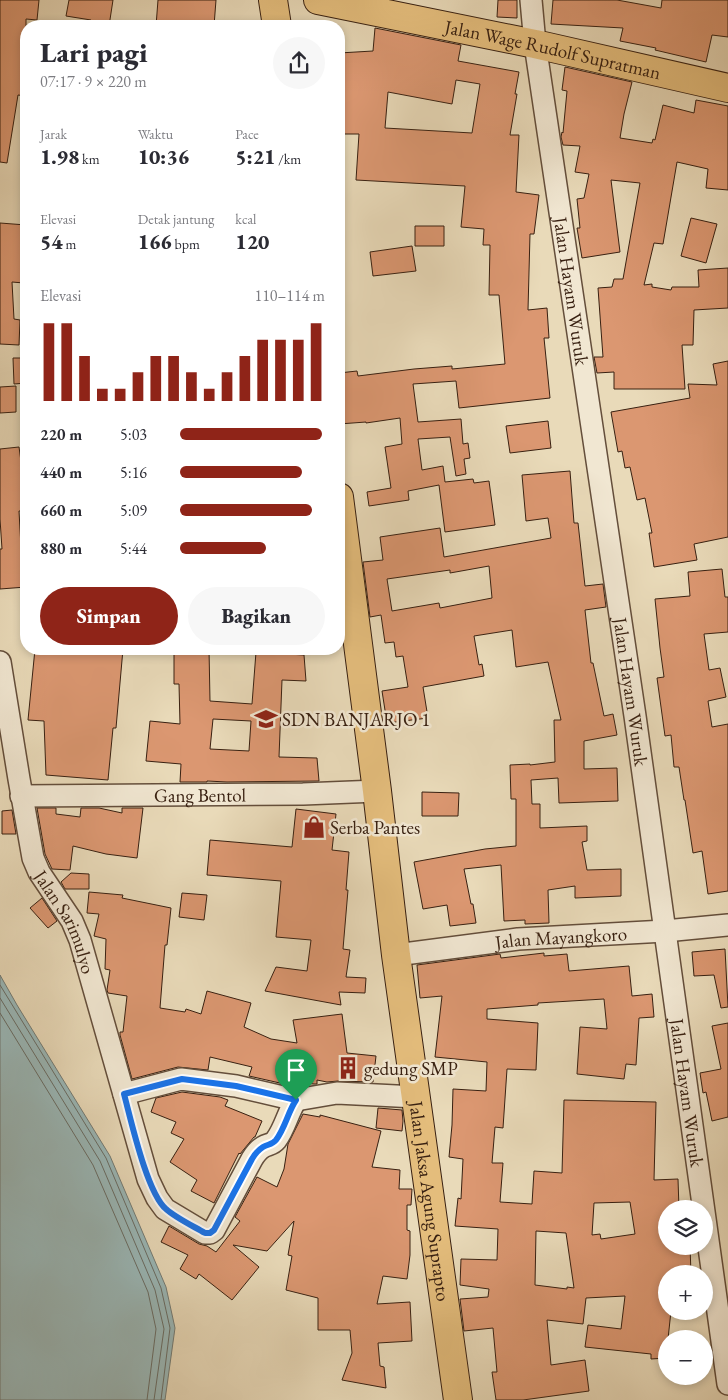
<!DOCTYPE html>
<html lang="id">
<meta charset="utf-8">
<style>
body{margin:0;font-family:"EB Garamond",serif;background:#f7f7f7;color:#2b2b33;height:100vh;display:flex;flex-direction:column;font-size:19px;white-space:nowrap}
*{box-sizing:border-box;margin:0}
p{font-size:16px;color:#7c7c81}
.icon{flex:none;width:28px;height:28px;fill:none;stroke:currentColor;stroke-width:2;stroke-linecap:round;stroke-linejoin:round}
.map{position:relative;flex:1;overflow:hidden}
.panel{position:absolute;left:20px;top:20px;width:325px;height:635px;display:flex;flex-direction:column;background:#fff;border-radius:20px;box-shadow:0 2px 8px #0003}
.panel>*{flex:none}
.tools{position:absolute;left:658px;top:1200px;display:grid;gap:10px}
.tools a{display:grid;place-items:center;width:55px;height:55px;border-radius:50%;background:#fff;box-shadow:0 2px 8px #0003;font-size:25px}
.pin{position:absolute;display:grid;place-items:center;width:42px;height:42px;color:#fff;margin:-51px -21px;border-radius:50% 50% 50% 0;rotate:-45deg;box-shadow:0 0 5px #0007}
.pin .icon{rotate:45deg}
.round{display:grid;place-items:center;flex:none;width:52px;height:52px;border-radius:26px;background:#f7f7f7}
.headline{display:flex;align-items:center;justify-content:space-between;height:85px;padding:0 20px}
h1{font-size:28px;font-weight:800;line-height:38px}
.figures{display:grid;grid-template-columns:repeat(3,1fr);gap:8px;height:85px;padding:5px 20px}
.figures div{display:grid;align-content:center}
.figures b{font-size:21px;font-weight:800}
.figures small{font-size:14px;font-weight:400}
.figures p{font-size:14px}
.chart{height:140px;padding:10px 20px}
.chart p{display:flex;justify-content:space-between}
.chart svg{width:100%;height:90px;margin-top:5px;stroke:#8f2418;stroke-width:6}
.button{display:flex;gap:10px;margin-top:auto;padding:10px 20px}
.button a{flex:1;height:58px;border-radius:30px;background:#8f2418;color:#fff;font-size:20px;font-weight:800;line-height:58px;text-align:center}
.button a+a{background:#f7f7f7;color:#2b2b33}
ul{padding:0 20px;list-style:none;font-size:16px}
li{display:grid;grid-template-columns:80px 60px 1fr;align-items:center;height:38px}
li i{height:12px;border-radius:6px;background:#8f2418}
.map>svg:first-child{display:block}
.water{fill:#9ab8b8;stroke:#737b75}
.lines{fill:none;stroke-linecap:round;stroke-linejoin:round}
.shore{stroke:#696c64;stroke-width:1}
.building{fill:#db9771;stroke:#382011;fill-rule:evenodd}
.minor-casing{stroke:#644e3b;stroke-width:24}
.major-casing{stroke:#382011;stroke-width:30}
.minor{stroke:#f1e7d2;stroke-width:21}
.major{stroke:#e4bd7c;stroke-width:28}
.route-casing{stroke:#fff;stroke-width:10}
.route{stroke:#1a73e8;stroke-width:6}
.labels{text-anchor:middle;stroke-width:5;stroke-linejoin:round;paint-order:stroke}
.street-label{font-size:19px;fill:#382011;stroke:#f1e7d2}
.poi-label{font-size:19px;fill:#382011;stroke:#f1e7d2;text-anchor:start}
</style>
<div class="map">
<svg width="728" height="1400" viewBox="0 0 728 1400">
<rect width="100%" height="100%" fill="#e9dab9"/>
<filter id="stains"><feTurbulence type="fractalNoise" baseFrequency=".004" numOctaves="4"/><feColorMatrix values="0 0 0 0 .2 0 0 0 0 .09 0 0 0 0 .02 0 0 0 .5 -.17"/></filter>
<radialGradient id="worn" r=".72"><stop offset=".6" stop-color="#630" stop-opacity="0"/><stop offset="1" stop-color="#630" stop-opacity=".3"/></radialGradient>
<path class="water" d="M0,975L17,1005L110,1156L166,1287L175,1328L165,1400H0Z"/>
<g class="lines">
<path class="shore" d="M0,985L106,1158L161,1288L170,1328L161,1400
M0,998L100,1161L155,1290L164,1329L154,1400
M0,1013L93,1165L148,1292L156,1329L147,1400"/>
</g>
<path class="building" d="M0,0H39L37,20L26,19V96L18,95L7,163L0,162Z
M69,0H113L109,26L90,23L91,20L66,16Z
M158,0H216L214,26H156Z
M498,0H517V18L497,17Z
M553,0H617L661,8L662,0H728V37L712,35L706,62L655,50L656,48L620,41L623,28L551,24Z
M375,28L461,45L458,61L519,72L515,94H517L510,135H519L516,192L539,195L534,234H530L528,310L547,308L549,338H544L550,398L459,408L456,381L413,384L418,422L461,419L463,444L468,443L470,458L464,459L466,474L456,476L450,437L418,439L422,470L443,466L445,482L473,479L474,483L489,481L495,525L445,532L439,485L408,491L409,500L369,506L367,492L391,488L385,447L402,444L400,418L366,423V422L339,424V373L357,371L358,376L414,369L452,366V369L505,364L499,295H489L490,245H483L484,229L461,227L465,186L356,180L359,134H339V53L373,51ZM456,80L480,84L472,133L385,128L388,92L452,104Z
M565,67L632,82L624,114L620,138L652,143L653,139L655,140L663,105L694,113L696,100L728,106V190L706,188L708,169L677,162L663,244L654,243L644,285L652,284V287L671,290L672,287H699L698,270L728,268V308L694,310L693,345H682L685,389H614V372L597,373L594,357H603L598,288L612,287L614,279H623L640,183L611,180L620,252L582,258L577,228H580L577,199L584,198L589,174L575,172L580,146L563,145L561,137L562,132L563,133L567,91L562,90Z
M691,218L717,224L706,263L681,256Z
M0,223L26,225L24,283L12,282L14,319L20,320L19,345L0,344Z
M415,226H444V246H415Z
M412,246L416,271L373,276L370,252Z
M13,358H26V383L14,384Z
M728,361V537L694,544L697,560L654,567L649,533H652L645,498L637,500L630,467L625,468L622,451L618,452L611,412L690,398L688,384L717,385L713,364Z
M16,386V412L0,413V387Z
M548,421L551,448L510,453L506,426Z
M19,447L23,476L26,475V491L21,492L22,511H19L21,547H26V587L0,589V549H2L0,519V449Z
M570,471L574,523H578L585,586L603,584L606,607L585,610L591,663H593L604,716L613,714L617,735L584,741V769L617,768L618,801L559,803L558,778L531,780L532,804H540V828L587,826V841L582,842L587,870L621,869V896L575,898V886L548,890L549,923L525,924V920L504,921L501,865L464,869L471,904H473L476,923L450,926L447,905L423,909L414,862L485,849L516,846V799H511L510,765L530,764V765L555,762L554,720H561L548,662L516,667L512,630L474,636L479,665L482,664L484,676L423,687L428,718L387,723L382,691L408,687L403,656L396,657L394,642L385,643L381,615L370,617L363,562L383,560L380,537L440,528L444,557L551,538L548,518L526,521L522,475ZM489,566L492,598L440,608L439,603L392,611L387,579L450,570V573Z
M722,569L725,597H728V632L704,634L709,670L720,668L726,697L708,701L712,727L728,724V891L708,894L702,851L693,853L685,800H684L679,767H674L671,735L665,736L657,678L664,677L660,648L655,599L690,596L688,572Z
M35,649H123L116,728H113L108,780L46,775L44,721L28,720Z
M174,649H209L210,701L252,704L256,652L304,655L306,681L282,680L279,757L317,758L319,781L227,782L207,781V782H180L181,764L146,761L150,721L180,724L179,684H174ZM213,719L251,721L249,751L210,749Z
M422,792L459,793L458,816H422Z
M37,808H56V814L80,817L81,808H99L122,813V808H143L137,858L106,854L73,846L70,870L52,869L45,854Z
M296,809L336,814L332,850L349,852L346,890H348L343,949L350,950L346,977L366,978L365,993L339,992L341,1005L265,991L276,967L307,971L311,940L276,937L281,881L207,875L210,840L292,847Z
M12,810L16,834H2V811Z
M71,873L89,874V889H65L61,882Z
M89,892L123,895L122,898L171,908L167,945H165L160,1008L185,1012L186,1009L201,1014L207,991L251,1003L244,1027L271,1039L297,1043L293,1020L342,1014L347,1053L376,1056L373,1082L338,1081L327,1082L317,1080V1084H314L295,1082L293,1086L249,1076L252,1067L210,1057L208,1070L178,1067L132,1079L120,1035V1032H123L127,996L108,993L107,990L110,970L105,969L106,939L94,936L99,914L87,913Z
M182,893L207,895L204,920L179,917Z
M42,898L57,921L48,928L30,908Z
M725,949L728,1007L721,1008L714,975L694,976L692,952Z
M544,953V956L567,954L569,971L629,966L632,996L652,994L654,1017L639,1018L636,1065L626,1064L624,1079L577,1074L580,1027L607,1029L604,999L538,1003V1005L487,1009V1019L538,1023L536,1070L507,1069L503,1128L495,1127L492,1163H503L500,1202L532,1204L534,1171L562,1173L564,1100L656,1102L654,1180L678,1179L679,1209H666V1246H690L691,1274H666V1311H671L668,1339H666V1358L651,1359V1354L585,1347L588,1325L621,1329L625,1296L586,1298L583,1324L547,1320L551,1365L585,1360L589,1391L523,1400H496L492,1372H497L493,1328L464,1331L460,1299L488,1297L489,1289L460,1285L461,1259L497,1260L498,1229L455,1226L458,1198L461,1199L463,1159L449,1157L452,1125L453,1089L486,1091L487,1062L435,1057L442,996L420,998L417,965L500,954L501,958ZM630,1202L635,1234L601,1239L600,1234L592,1235L594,1203ZM536,1231L566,1233L574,1288L567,1287V1289L535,1285Z
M728,1023V1117L712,1121L706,1092L703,1093L700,1073L721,1069L712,1026Z
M182,1092L220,1097L228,1100L225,1106L262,1121L255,1137H254L240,1154L239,1153L214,1203L191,1191L197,1180L170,1162L184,1139L171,1133L176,1122L151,1112L156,1098Z
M378,1108L402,1110L403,1121L402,1131L376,1128Z
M303,1114L320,1117V1115L381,1131L372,1167L400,1170L399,1189H412L411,1205H407V1230L410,1231V1255L407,1279L383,1276L377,1304L410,1302L412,1341L378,1343L380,1366L384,1367L386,1388L342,1380L352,1353L350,1330H318V1298L286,1290L292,1256L288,1255L294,1221L267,1251L233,1245L259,1267L232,1300L199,1274L196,1279L180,1269L188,1255L161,1242L169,1226L199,1244L207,1246L216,1252L240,1221L235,1217L257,1177L277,1187L284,1169L288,1144Z"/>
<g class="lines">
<defs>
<g id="minor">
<path id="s1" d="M531,0L535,44L635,716L728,1384"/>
<path id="s2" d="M0,662L19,779L33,858L39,872L72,921L80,940L148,1179L157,1198L165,1209L205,1233H210L214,1230L252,1159C255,1154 258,1150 263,1147C268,1144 272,1145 276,1140C285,1128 288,1112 296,1100"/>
<path id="s3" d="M21,796L303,794L377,791"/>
<path id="s4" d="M396,955L518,939L665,931L728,925"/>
<path d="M124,1094L181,1079L236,1086L296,1100L337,1093L416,1097"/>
</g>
<g id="major">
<path d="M273,0L277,26"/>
<path id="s5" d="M318,0L535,44L728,88"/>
<path id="s6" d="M339,497L377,791L396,955L458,1400"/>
</g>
</defs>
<use href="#minor" class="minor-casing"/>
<use href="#major" class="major-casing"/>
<use href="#minor" class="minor"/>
<use href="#major" class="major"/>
</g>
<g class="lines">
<defs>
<path id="route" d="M182,1079L236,1086L296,1100C288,1112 285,1128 276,1140C272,1145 268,1144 263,1147C258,1150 255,1154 252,1159L214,1230L210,1233H205C193,1226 176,1218 166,1209C147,1193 131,1120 124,1094Z"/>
</defs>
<use href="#route" class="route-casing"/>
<use href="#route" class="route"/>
</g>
<defs>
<symbol id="school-bare" viewBox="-9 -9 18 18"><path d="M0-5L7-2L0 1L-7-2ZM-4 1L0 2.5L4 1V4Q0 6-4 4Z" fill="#8f2418" stroke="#f1e7d2" stroke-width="2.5" paint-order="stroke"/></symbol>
<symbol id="shop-bare" viewBox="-9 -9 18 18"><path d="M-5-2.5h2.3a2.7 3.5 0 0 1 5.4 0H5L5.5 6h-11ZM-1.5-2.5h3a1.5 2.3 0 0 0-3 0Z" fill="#8f2418" stroke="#f1e7d2" stroke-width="2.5" paint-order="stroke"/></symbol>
<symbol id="building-bare" viewBox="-9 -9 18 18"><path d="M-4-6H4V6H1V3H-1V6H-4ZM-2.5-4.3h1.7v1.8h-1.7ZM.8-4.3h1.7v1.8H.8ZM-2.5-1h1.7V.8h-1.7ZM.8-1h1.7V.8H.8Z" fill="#8f2418" stroke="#f1e7d2" stroke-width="2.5" paint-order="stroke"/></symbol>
</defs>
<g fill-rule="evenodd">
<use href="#school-bare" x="250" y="703" width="32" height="32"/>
<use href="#shop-bare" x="298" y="811" width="32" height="32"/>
<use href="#building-bare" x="332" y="1052" width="32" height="32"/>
</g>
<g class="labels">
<g class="street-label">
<text dy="7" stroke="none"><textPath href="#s5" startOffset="240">Jalan Wage Rudolf Supratman</textPath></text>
<text dy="7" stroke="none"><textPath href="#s1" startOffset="294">Jalan Hayam Wuruk</textPath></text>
<text dy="7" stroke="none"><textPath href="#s1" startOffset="699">Jalan Hayam Wuruk</textPath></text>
<text dy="7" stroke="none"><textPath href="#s3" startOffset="179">Gang Bentol</textPath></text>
<text dy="7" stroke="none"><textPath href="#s2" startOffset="271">Jalan Sarimulyo</textPath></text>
<text dy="7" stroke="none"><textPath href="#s4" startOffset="166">Jalan Mayangkoro</textPath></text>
<text dy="7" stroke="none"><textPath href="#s1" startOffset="1104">Jalan Hayam Wuruk</textPath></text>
<text dy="7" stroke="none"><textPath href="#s6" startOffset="710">Jalan Jaksa Agung Suprapto</textPath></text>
</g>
<g class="poi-label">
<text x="282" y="726">SDN BANJARJO 1</text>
<text x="330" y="834">Serba Pantes</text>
<text x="364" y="1075">gedung SMP</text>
</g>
</g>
<rect width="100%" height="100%" filter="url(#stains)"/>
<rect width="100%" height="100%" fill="url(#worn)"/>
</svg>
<div class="tools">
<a><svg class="icon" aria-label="layers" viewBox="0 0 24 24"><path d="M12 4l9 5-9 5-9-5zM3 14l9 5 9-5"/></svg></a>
<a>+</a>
<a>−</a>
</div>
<div class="pin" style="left:296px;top:1100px;background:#1e9e55"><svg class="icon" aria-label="arrive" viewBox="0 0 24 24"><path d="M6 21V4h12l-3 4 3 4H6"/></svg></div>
<section class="panel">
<div class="headline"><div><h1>Lari pagi</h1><p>07:17 · 9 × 220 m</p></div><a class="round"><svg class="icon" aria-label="share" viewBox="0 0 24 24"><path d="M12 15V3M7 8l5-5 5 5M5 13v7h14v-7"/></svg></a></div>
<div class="figures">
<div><p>Jarak</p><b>1.98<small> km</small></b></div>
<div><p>Waktu</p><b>10:36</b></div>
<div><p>Pace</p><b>5:21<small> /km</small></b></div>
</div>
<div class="figures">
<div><p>Elevasi</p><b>54<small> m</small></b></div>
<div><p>Detak jantung</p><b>166<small> bpm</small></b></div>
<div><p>kcal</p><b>120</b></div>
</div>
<div class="chart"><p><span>Elevasi</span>110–114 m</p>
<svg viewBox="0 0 160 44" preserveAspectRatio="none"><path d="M5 44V6M15 44V6M25 44V22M35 44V38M45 44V38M55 44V30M65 44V22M75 44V22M85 44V30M95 44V38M105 44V30M115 44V22M125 44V14M135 44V14M145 44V14M155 44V6"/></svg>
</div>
<ul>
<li><b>220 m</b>5:03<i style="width:98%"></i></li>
<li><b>440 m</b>5:16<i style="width:84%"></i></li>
<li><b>660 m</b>5:09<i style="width:91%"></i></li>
<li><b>880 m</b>5:44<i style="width:59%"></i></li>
</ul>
<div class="button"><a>Simpan</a><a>Bagikan</a></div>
</section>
</div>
